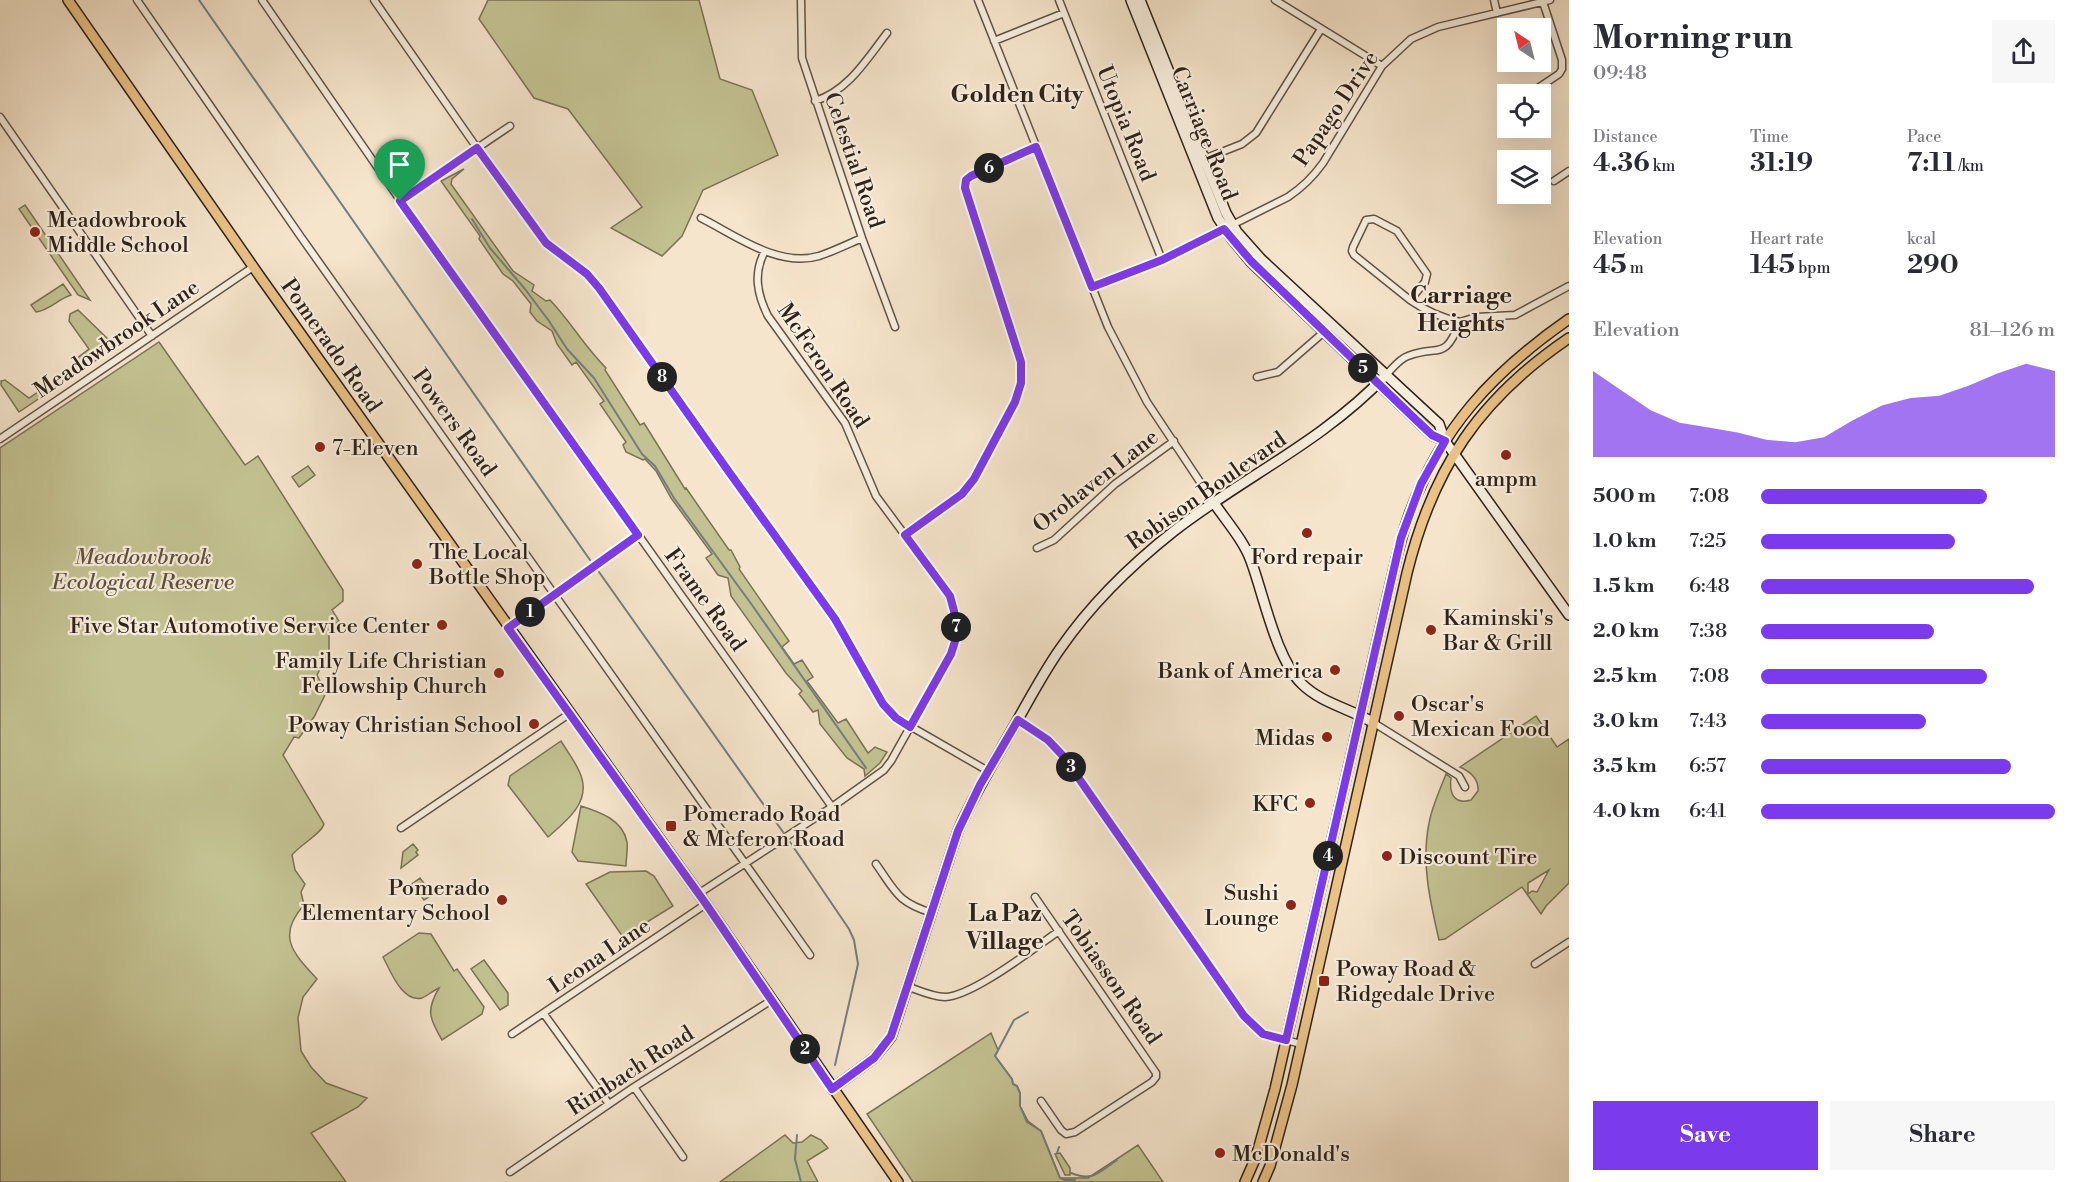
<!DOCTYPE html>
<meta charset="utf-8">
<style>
body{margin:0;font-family:"Libre Bodoni",serif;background:#f7f7f7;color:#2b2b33;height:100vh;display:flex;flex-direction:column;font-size:22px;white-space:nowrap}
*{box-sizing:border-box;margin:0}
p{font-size:20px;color:#7c7c81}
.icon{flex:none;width:33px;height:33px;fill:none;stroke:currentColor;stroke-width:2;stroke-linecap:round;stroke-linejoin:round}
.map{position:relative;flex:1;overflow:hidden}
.panel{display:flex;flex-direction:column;background:#fff;width:510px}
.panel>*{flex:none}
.needle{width:39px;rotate:325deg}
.controls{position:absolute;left:1497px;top:18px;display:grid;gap:12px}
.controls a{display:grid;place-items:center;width:54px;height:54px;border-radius:0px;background:#fff;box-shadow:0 6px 24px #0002;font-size:30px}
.pin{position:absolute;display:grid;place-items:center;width:51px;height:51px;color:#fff;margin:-62px -26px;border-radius:50% 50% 50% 0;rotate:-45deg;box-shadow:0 0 6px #0007}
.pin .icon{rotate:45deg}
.km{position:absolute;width:30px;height:30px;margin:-15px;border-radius:50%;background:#222;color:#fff;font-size:16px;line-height:30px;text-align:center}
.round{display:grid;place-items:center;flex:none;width:63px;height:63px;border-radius:0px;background:#f7f7f7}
.head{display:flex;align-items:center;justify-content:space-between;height:102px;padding:0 24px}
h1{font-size:33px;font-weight:800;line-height:45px}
.figures{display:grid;grid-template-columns:repeat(3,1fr);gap:9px;height:102px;padding:6px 24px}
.figures div{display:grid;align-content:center}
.figures b{font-size:26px;font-weight:800}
.figures small{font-size:16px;font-weight:400}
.figures p{font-size:16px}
.chart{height:168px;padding:12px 24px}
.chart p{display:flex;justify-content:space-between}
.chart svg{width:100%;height:108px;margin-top:6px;fill:#7c3aed;opacity:.7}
.button{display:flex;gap:12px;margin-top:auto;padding:12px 24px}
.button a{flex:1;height:69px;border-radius:0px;background:#7c3aed;color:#fff;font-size:24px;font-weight:800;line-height:69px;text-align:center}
.button a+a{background:#f7f7f7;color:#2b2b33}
ul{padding:0 24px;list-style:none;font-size:20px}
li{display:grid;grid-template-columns:96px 72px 1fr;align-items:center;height:45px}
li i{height:15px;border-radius:8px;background:#7c3aed}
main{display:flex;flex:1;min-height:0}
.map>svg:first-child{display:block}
.green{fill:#c4c292;stroke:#7a7256;stroke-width:1.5;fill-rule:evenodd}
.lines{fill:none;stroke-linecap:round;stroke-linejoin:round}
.stream{stroke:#747e7e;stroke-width:2}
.street-casing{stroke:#605346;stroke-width:9}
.secondary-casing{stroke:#2f2219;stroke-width:12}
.primary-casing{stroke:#2f2219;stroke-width:12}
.street{stroke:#f8eede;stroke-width:6}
.secondary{stroke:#f8eede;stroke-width:9}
.primary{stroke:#eac286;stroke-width:9}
.route-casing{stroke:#fff;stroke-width:12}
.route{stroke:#7c3aed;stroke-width:8}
.poi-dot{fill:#8f2418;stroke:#f8eede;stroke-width:2}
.labels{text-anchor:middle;stroke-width:4.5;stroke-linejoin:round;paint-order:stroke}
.street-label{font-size:22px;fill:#2f2219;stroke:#f8eede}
.poi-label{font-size:22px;fill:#2f2219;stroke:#f8eede;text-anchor:start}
.park-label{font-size:22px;font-style:italic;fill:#5c523d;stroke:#f8eede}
.neighbourhood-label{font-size:24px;font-weight:bold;fill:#2f2219;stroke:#f8eede}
</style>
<main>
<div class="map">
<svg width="1569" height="1182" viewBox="0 0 1569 1182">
<rect width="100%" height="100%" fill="#f5e5cc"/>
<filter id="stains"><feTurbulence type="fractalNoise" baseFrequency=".00333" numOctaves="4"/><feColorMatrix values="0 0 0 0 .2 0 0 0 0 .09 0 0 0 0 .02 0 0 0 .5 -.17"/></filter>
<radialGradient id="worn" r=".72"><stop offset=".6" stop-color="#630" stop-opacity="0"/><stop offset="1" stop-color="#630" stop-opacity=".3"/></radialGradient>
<path class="green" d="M488,0H699L720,79L752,90L778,155L703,190L682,236L662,256L611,228L642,207L568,109L534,98L479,19Z
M464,169L452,179L451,184L513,271L534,285L532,291L546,301L550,300C571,322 584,346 606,368L605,370L640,425L644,423L685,489L686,488L729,550H731L740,567L739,569L789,641L782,647L794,664L802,660L813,677L807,681L838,723L846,719L868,753L875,747L887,752L880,763L865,776L864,769L847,758L820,724L818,710L813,712L799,694L802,691L786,673L731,596L728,578L718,575L706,558L712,554L671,498L656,471L645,459L643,460L626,452L623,445L626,442L600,404L604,401L576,362L572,365L557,344L552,331L537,321L530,312L531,304L513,281L503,274L479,239L480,236L441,181Z
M25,205L90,300L78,295L19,209Z
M63,284L71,295C58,299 50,310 36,312L31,305Z
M78,310L111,342L114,348L19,412L1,385V381L5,380L29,398L79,364L76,359L89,349L69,321L70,314Z
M159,342L245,465L258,456L343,590V601L332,610L339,621L329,630V652L317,675L326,693L314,717L299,738L294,737L283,755L324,824C321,834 300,845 292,855L295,870L305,884L301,892L304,905C276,936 293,953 317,979L303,997L298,1018L301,1051L311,1067L326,1083L367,1098L358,1107L311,1133L346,1182H0V448Z
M308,466L315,475L299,487L292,477Z
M1536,716L1557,747L1569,739V883L1546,906L1541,914L1522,887L1445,939L1439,940C1430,901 1421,863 1429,823C1432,806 1440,790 1446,774L1451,778C1449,793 1454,805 1471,800L1478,791C1479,779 1471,772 1460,767ZM1549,870L1537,892L1532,891L1528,894V883Z
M561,741C568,753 579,766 582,779C589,804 565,822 548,837L508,785L510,776Z
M581,806C600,812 623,820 627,842C628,849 626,859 626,866L578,861L572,852Z
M413,844L418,850L416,852L418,855L401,868L403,852Z
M646,871L654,876L673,906L623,937L586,884L610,872Z
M420,878L432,895L424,900L412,884Z
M419,933L431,934L454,971L457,969L484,1007L482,1014L442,1040C429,1018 426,1010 439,988C434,990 427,996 422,998C402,1003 390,970 383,957Z
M484,960L508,993V1005L500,1010L471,969Z
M991,1033L998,1050L995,1056L1012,1079L1013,1084L1017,1086L1020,1093V1106L1028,1121L1041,1131L1060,1178H1088L1138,1145L1163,1182H913L867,1114Z
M785,1135L793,1143L802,1142L811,1135L821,1140L828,1148L807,1161L818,1182H720Z
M1060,1153L1070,1168V1175H1065L1055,1154Z"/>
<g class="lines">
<path class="stream" d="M199,0L590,560
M472,219L490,248L525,289L549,321L567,349L594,378L642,454L655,466L674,498L752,605L866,768
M599,572L783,832
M790,842L849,929L854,940L858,964L835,1065
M1020,1106V1093L1017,1086L1013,1084L1012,1079L995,1056L1014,1020L1028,1012
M1021,1108L1027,1122L1041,1131L1060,1178L1065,1180H1075
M797,1135L795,1159L801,1182
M1057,1153L1059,1147
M1071,1173C1093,1182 1099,1172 1117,1160"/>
<defs>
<path id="street" d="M137,0L301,237L810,955
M262,0L400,200L832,807
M374,0L477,148L546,243L587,274L599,288L729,472L835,619L883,703L896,718L988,771
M801,0L802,58L862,238L895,327
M978,0L1108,327L1147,402L1214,503
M1059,0L1162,260
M1275,0L1382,66
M1494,0L1497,13
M994,41L1064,13
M1529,94L1559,74L1562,69V60L1543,2
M815,101C848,91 867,59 887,33
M1502,113L1508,109
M0,117L152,336
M1204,159L1242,144L1256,133L1321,29
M1554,181L1569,171
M400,200L510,126
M701,218C735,235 778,268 819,256C834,251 848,244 862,238
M1092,287L1162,260L1288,197C1303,187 1313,177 1323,163L1382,66L1411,39L1438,27L1550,0
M1410,300L1425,282L1427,274L1397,231L1374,219L1366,220L1353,247L1352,251L1354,255L1410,300C1426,311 1442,318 1460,322
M1386,375C1393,368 1399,359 1408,356C1440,344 1444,362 1460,322L1476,317L1515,315L1569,286
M1257,377L1278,372L1332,325
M0,439L253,267
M905,535L962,494L974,479L1015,402L1021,383V362L965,188L966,180L971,175L1036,148
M1037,548L1054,540L1115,484L1174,441
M508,628L638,535
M1018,720L1048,740L1064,757L1244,1016L1263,1034L1301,1044
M1374,723L1459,776L1465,787
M401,828L569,714
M876,864C896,892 897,902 932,913
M698,894L832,807L884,770L891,761L951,654L957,635L954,611L950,596L876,496L845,423L768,316C757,294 753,273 765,251
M1035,897L1156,1073V1077L1152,1082L1075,1132L1066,1134L1061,1130L1041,1101
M1535,964L1569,942
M909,987C920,991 933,997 945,997C973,996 1034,948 1059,931
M544,1014L609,1104
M512,1034L706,904
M634,1087L683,1157
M510,1172L634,1087L772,1000"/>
<path id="secondary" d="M1131,0L1218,218L1232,239L1251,262L1413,417L1432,435L1445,441
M1140,0L1226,213L1237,232L1261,259L1439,424L1445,441L1569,615
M1214,503C1227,522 1244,541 1251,561C1264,596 1276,659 1302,684C1321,703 1351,709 1374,723
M832,1089L874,1058L891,1037L958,831C972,798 991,767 1009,735C1026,706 1041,676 1060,649C1091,604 1131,565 1174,531C1245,476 1322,442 1386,375"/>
<path id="primary" d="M68,0L261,278L706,904L898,1182
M1245,1182L1256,1157L1275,1089L1388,594C1394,569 1399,543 1408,518C1439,429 1493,372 1569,319
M1263,1182L1270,1166L1292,1085L1407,573C1433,468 1479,399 1569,338"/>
</defs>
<use href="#street" class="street-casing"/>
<use href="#secondary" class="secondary-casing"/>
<use href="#primary" class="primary-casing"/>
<use href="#street" class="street"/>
<use href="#secondary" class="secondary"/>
<use href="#primary" class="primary"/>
</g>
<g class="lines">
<defs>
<path id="route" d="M1036,147L1092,287L1162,260L1224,229L1251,261L1413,417L1432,435L1445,441L1421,484L1401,538L1286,1040L1263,1034L1244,1016L1064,757L1048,740L1018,720L980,785L958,831L891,1036L874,1058L832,1089L706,904L508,628L638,535L400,201L477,148L546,243L587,274L599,288L729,472L835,619L883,704L896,718L910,727L951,654L957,635L954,611L950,596L905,535L962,494L974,479L1015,402L1021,383V362L965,188L966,180L971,176Z"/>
</defs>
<use href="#route" class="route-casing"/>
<use href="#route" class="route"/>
</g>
<g class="poi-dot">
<circle cx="35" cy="232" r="6"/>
<circle cx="320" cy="447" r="6"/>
<circle cx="1506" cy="455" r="6"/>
<circle cx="1307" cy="533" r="6"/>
<circle cx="417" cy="564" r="6"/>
<circle cx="442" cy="625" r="6"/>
<circle cx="1431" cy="630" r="6"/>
<circle cx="1335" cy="670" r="6"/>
<circle cx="499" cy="673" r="6"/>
<circle cx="1399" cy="716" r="6"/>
<circle cx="534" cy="724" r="6"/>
<circle cx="1327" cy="737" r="6"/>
<circle cx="1310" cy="803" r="6"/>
<rect x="665" y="820" width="12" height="12" rx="3"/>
<circle cx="1387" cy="856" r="6"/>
<circle cx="502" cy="900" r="6"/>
<circle cx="1291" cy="905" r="6"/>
<rect x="1318" y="975" width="12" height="12" rx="3"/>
<circle cx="1220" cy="1153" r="6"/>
</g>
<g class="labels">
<g class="street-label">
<text transform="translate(1335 108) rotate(-56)" y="8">Papago Drive</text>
<text transform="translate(1127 123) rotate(68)" y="8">Utopia Road</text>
<text transform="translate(1205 133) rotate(68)" y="8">Carriage Road</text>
<text transform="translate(855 160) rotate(71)" y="8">Celestial Road</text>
<text transform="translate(116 338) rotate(-34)" y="8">Meadowbrook Lane</text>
<text transform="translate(332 345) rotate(55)" y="8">Pomerado Road</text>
<text transform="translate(824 365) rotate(56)" y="8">McFeron Road</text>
<text transform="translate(455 422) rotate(54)" y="8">Powers Road</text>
<text transform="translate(1095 480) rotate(-38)" y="8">Orohaven Lane</text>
<text transform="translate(1206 490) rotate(-35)" y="8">Robison Boulevard</text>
<text transform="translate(706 599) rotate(54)" y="8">Frame Road</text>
<text transform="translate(599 955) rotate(-34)" y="8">Leona Lane</text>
<text transform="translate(1112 977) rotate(55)" y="8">Tobiasson Road</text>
<text transform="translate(630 1070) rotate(-33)" y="8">Rimbach Road</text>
</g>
<g class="poi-label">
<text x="47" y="227">Meadowbrook<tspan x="47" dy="25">Middle School</tspan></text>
<text x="332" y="455">7-Eleven</text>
<text x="1506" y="486" text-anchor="middle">ampm</text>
<text x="429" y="559">The Local<tspan x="429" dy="25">Bottle Shop</tspan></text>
<text x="1307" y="564" text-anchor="middle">Ford repair</text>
<text x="1443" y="625">Kaminski's<tspan x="1443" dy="25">Bar &amp; Grill</tspan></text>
<text x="430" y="633" text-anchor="end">Five Star Automotive Service Center</text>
<text x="487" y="668" text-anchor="end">Family Life Christian<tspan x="487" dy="25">Fellowship Church</tspan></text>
<text x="1323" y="678" text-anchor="end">Bank of America</text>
<text x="1411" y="711">Oscar's<tspan x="1411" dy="25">Mexican Food</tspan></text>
<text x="522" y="732" text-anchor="end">Poway Christian School</text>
<text x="1315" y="745" text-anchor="end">Midas</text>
<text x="1298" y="811" text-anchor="end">KFC</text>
<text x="683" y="821">Pomerado Road<tspan x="683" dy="25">&amp; Mcferon Road</tspan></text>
<text x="1399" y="864">Discount Tire</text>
<text x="490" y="895" text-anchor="end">Pomerado<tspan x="490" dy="25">Elementary School</tspan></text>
<text x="1279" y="900" text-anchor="end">Sushi<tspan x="1279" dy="25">Lounge</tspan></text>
<text x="1336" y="976">Poway Road &amp;<tspan x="1336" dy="25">Ridgedale Drive</tspan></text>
<text x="1232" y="1161">McDonald's</text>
</g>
<g class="park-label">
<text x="143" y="564">Meadowbrook<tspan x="143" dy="25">Ecological Reserve</tspan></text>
</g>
<g class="neighbourhood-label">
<text x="1017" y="102">Golden City</text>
<text x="1461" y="303">Carriage<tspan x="1461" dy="28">Heights</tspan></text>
<text x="1005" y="921">La Paz<tspan x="1005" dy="28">Village</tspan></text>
</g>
</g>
<rect width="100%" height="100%" filter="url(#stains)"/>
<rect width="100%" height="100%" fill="url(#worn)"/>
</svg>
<div class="controls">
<a><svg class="needle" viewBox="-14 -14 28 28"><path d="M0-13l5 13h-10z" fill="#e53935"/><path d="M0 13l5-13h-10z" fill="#7c7c81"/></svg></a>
<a><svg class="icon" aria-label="locate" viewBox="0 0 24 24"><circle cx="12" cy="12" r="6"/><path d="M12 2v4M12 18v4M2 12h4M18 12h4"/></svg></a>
<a><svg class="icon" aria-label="layers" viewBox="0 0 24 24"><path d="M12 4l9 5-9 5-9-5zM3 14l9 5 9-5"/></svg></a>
</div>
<div class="pin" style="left:400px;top:201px;background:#1e9e55"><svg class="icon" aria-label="arrive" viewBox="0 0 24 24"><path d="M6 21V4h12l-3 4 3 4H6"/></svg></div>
<b class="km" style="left:530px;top:612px">1</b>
<b class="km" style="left:805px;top:1049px">2</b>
<b class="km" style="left:1071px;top:767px">3</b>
<b class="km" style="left:1328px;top:856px">4</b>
<b class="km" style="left:1363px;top:368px">5</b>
<b class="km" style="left:989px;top:168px">6</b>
<b class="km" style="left:956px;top:627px">7</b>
<b class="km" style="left:662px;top:377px">8</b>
</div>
<section class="panel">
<div class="head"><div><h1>Morning run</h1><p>09:48</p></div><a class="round"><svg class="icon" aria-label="share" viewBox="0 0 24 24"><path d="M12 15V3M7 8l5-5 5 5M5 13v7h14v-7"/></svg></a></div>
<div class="figures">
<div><p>Distance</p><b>4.36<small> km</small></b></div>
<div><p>Time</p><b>31:19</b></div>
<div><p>Pace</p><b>7:11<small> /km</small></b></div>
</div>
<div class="figures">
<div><p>Elevation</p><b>45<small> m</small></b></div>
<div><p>Heart rate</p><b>145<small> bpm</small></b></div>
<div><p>kcal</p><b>290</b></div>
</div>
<div class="chart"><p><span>Elevation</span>81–126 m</p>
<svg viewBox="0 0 160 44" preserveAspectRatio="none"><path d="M0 44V9L10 17L20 25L30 30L40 32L50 34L60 37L70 38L80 36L90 29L100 23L110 20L120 19L130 15L140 10L150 6L160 9V44z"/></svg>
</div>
<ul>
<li><b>500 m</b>7:08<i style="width:77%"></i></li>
<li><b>1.0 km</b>7:25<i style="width:66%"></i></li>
<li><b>1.5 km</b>6:48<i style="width:93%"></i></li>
<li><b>2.0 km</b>7:38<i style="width:59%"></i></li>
<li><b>2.5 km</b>7:08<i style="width:77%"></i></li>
<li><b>3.0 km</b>7:43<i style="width:56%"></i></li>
<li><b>3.5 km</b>6:57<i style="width:85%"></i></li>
<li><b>4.0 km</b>6:41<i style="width:100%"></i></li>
</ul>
<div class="button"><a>Save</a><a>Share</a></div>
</section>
</main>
